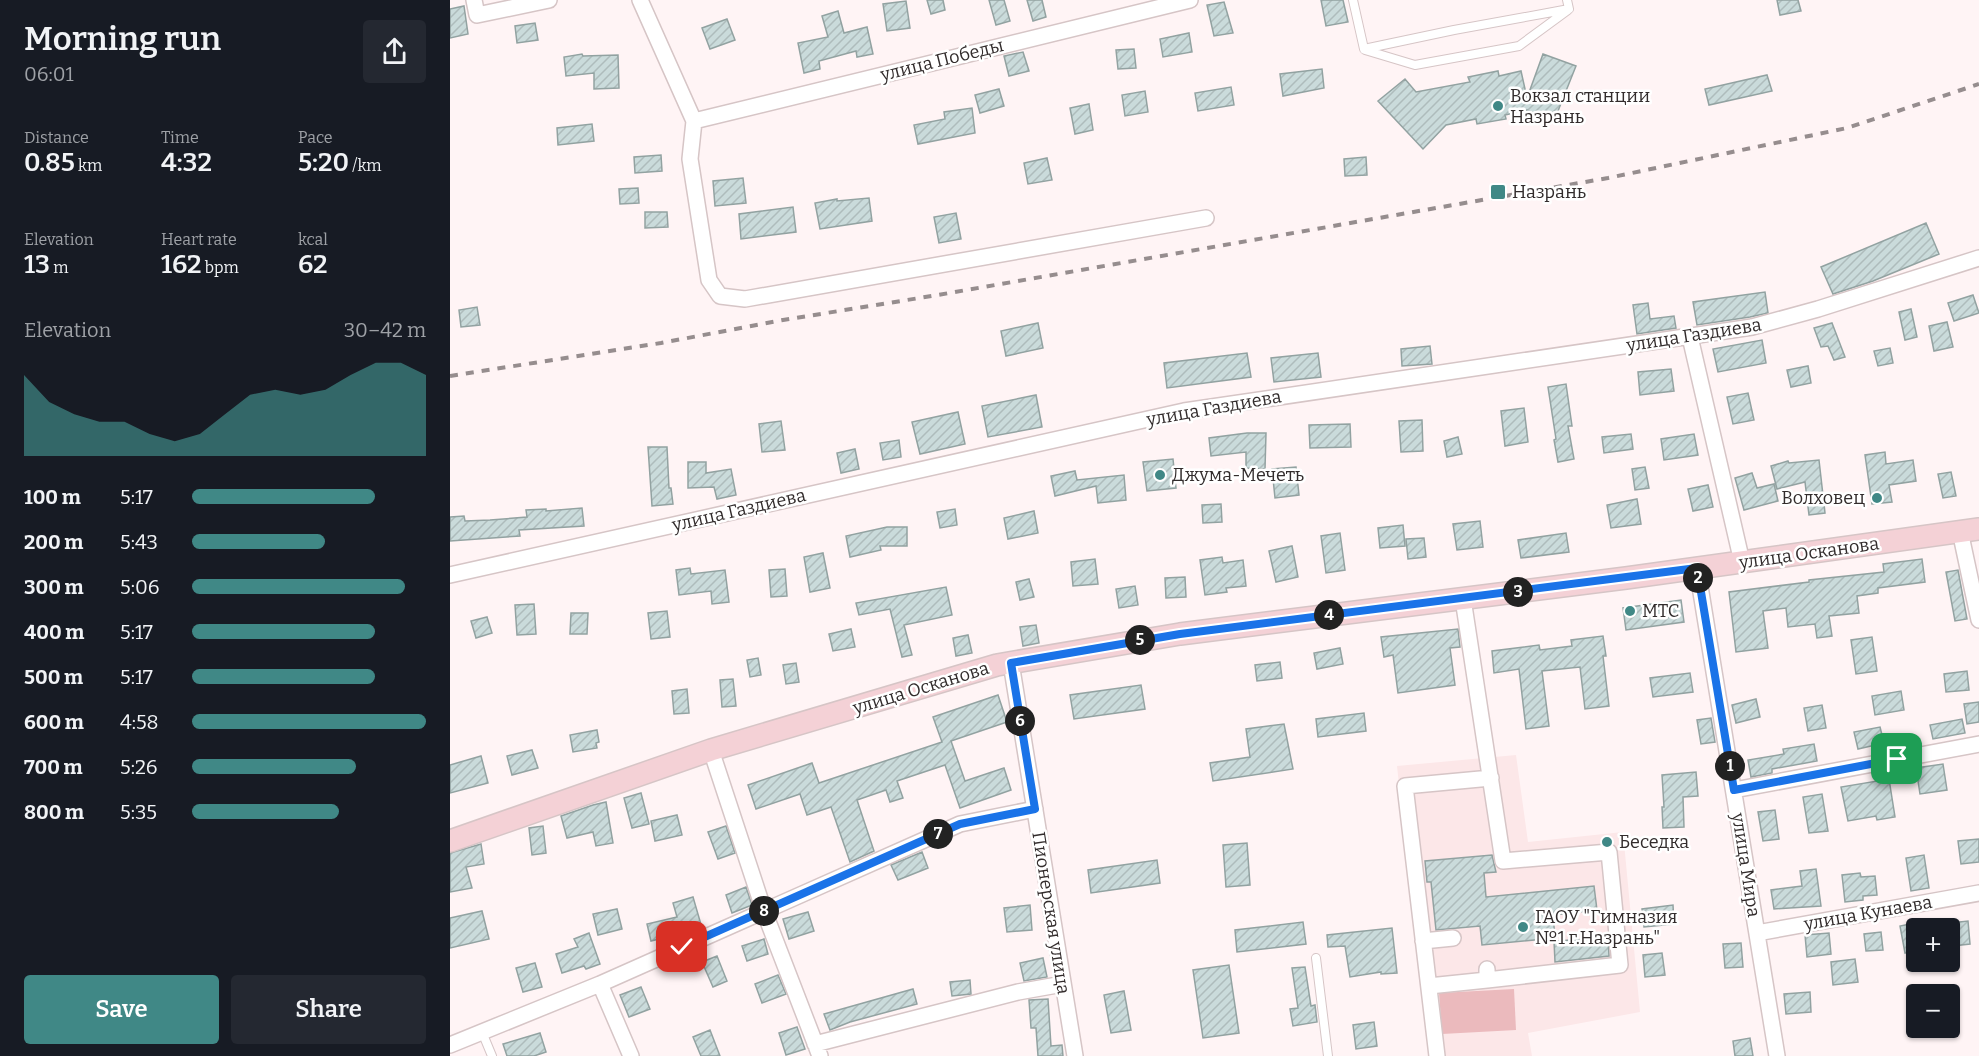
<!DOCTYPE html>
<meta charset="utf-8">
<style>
body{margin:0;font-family:Bitter,serif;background:#242831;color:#f1f3f6;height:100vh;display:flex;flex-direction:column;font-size:22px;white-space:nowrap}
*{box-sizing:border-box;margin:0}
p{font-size:20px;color:#9ea1a6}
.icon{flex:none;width:33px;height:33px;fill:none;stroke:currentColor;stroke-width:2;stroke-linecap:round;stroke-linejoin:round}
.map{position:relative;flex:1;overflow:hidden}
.details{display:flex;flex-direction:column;background:#171b24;width:450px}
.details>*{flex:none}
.controls{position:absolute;left:1456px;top:918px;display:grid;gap:12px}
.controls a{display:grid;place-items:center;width:54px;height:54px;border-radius:6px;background:#171b24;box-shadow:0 2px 4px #0004;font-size:30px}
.pin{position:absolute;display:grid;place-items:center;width:51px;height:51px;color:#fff;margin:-26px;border-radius:12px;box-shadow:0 3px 9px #0006}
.km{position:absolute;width:30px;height:30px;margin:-15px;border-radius:50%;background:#222;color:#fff;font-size:16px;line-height:30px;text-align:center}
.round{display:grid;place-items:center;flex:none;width:63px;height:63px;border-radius:6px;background:#242831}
.summary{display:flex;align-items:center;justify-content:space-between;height:102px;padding:0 24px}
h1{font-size:33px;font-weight:600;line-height:45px}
.stats{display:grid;grid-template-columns:repeat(3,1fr);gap:9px;height:102px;padding:6px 24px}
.stats div{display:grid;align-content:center}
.stats b{font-size:26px;font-weight:600}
.stats small{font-size:16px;font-weight:400}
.stats p{font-size:16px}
.chart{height:168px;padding:12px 24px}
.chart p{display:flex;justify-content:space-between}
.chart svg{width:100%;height:108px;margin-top:6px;fill:#408886;opacity:.7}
.action{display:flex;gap:12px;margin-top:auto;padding:12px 24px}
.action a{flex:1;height:69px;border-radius:6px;background:#408886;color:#fff;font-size:24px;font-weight:600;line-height:69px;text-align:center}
.action a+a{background:#242831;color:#f1f3f6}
ul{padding:0 24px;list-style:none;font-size:20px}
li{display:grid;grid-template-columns:96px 72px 1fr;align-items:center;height:45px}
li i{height:15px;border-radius:8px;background:#408886}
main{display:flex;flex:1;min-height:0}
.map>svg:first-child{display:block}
.built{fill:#fce7e8}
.park{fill:#ebbabd}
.building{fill:url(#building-hatch);stroke:#92a2a1;stroke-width:1.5}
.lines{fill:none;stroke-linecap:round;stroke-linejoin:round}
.service-casing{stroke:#d6c5c6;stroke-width:10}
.minor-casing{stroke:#d6c5c6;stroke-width:18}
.secondary-casing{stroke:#d6c5c6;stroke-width:24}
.service{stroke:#fff;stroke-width:8}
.minor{stroke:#fff;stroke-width:15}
.secondary{stroke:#f4d1d6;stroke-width:21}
.rail{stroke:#968d8e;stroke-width:4;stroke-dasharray:8 8;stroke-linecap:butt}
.route-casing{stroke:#fff;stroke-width:12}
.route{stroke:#1a73e8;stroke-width:8}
.poi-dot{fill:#408886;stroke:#fff;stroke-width:2}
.labels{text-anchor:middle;stroke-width:5;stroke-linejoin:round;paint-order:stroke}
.street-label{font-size:18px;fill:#322c2c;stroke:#fff}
.poi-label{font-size:18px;fill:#322c2c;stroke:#fff;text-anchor:start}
</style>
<main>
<section class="details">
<div class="summary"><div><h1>Morning run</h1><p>06:01</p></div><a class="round"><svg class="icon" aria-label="share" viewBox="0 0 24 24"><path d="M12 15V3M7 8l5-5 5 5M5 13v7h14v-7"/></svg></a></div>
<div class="stats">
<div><p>Distance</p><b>0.85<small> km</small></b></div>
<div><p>Time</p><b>4:32</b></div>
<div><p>Pace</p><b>5:20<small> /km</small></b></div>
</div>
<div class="stats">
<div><p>Elevation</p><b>13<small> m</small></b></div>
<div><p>Heart rate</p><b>162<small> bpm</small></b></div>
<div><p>kcal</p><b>62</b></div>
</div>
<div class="chart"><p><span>Elevation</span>30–42 m</p>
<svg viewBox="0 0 160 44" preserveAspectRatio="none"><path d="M0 44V11L10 22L20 27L30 30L40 30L50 35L60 38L70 35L80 27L90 19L100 17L110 19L120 17L130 11L140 6L150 6L160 11V44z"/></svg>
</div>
<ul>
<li><b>100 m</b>5:17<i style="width:78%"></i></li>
<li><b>200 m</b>5:43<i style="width:57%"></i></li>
<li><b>300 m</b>5:06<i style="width:91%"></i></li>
<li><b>400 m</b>5:17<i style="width:78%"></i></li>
<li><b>500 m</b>5:17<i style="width:78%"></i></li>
<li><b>600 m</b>4:58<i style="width:100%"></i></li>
<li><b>700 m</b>5:26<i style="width:70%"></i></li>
<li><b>800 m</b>5:35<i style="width:63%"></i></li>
</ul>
<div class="action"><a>Save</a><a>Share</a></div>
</section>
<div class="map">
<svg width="1529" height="1056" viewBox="0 0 1529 1056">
<defs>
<pattern id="building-hatch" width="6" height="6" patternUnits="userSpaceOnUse" patternTransform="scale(1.5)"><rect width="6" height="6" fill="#cadbdb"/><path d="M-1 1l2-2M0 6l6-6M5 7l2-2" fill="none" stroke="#aebcbc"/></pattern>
</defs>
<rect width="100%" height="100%" fill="#fff4f5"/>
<path class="built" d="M1066,755L1078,842L1173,832L1190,1012L1078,1033L1082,1056H979L947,766Z"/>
<path class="park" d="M1064,989L1066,1030L992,1034L989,993Z"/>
<path class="building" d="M477,0H493L495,10L481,14Z
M539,0H554L560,21L546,25Z
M577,0H592L596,17L583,21Z
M871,0H893L898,22L876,26Z
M1327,0H1348L1351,11L1330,15Z
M456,1L460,28L437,31L433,4Z
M774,2L783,33L764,36L757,5Z
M14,6L18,34L0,38V9Z
M388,11L394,33L417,27L423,54L407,57L406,51L369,61L370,69L354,73L348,43L378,37L372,16Z
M277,19L285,40L260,49L252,28Z
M85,23L88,40L67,43L65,26Z
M739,33L742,52L713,57L710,39Z
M684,49L686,68L668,69L666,50Z
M573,52L579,71L559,76L554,56Z
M132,54L133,56L168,55L169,88L144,89V73L116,76L114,57Z
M1093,54L1126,66L1104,121L1077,110L1055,115L1056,119L1027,124L1026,119L996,125L973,149L928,101L955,79L966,92L1020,82L1018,77L1048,71L1049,76L1071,71L1077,98Z
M872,69L874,88L833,96L830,74Z
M1317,75L1322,91L1259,105L1255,89Z
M781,87L784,105L748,111L745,93Z
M549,89L554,106L530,113L525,95Z
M695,91L698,112L675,116L672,95Z
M639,104L643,130L625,134L620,108Z
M522,108L525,133L468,144L464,125L495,119L494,112Z
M142,124L144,141L108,145L107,128Z
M211,155L212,171L185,173L184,157Z
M916,157L917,175L895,176L894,159Z
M597,158L602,180L578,184L574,163Z
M293,178L296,203L265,206L263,181Z
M188,188L189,203L170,204L169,189Z
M419,198L422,221L370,229L365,203L387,199V201Z
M343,207L346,232L291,239L289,214Z
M195,212H217L218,227L195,228Z
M506,213L511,239L489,243L484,217Z
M1476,223L1489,254L1423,281L1383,294L1371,267Z
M1315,292L1318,313L1300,317L1247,325L1243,302Z
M1523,295L1529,313L1504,321L1498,303Z
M1198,303L1200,319L1224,316L1226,328L1187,334L1183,305Z
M27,307L30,325L11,327L9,310Z
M1461,309L1467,337L1455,340L1449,312Z
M1497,322L1503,347L1484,351L1479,326Z
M588,323L593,348L556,356L551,331Z
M1382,323L1395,357L1384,360L1378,346L1371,347L1364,328Z
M1312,340L1316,363L1268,372L1263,349Z
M980,346L982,364L952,366L951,349Z
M1440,348L1443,363L1428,366L1424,351Z
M797,353L801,377L717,388L714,363Z
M868,353L871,377L824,382L821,358Z
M1358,366L1361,383L1341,387L1337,370Z
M1221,369L1224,391L1190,395L1188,372Z
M1116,384L1122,426H1118L1124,459L1108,462L1104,440L1106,439L1098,387Z
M1298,393L1304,420L1283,424L1277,397Z
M586,395L592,427L538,437L532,406Z
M1074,408L1078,442L1055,446L1051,411Z
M508,412L515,444L470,454L462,422Z
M972,420L973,451L951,452L949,421Z
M331,421L335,450L312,452L309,424Z
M900,424L901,447L860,448L859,425Z
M797,433H816L815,469L796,468V452L761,456L759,438Z
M1181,434L1183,449L1154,453L1152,437Z
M1244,434L1248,455L1214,460L1211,439Z
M1008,437L1012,454L997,457L994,441Z
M449,440L451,457L433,460L430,443Z
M198,447H217L219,488H221L223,504L202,506Z
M405,449L409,469L391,473L387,453Z
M1435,452L1436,464L1463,460L1466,481L1439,485L1442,502L1422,504L1415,455Z
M723,459L726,488L697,491L693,462Z
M1369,460L1375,513L1359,515L1355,482L1327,489L1321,466L1338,461L1339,463Z
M238,462H256V473L281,469L286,495L267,499L264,487L238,488Z
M846,467L849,495L825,498L822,469Z
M1195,467L1199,488L1185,490L1182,469Z
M625,471L627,480L674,475L676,500L648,503L646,486L605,496L601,476Z
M1501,472L1506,496L1493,498L1488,474Z
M1302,473L1307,488L1324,484L1328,501L1294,510L1285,478Z
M1258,485L1263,507L1243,511L1238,489Z
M1187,499L1191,524L1161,528L1157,505Z
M771,504L772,522L753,523L752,505Z
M132,508L134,526L69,530L70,536L0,541V517L14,516L15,521L40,520L77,517L76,510L96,509V511Z
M505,509L507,525L490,528L487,512Z
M584,511L588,533L558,539L554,518Z
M1030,521L1033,547L1007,550L1003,524Z
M953,525L955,546L930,548L928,528Z
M437,527H457V546H430L431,550L400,557L396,536Z
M890,533L895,570L876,573L871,536Z
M1116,533L1119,552L1071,558L1068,540Z
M974,538L976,557L958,559L956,539Z
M842,546L848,577L826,582L819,551Z
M373,553L380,588L360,592L354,557Z
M772,557L773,563L793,560L796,586L776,588L777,592L755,595L750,560Z
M645,559L648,584L623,586L621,562Z
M1472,559L1475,582L1428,588V593L1407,596L1409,613L1379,616L1382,636L1367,638L1365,624L1338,627L1336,608L1313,611L1318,648L1286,652L1279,592L1359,582V580L1434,572L1433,564Z
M240,568L241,574L275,570L279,602L262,604L261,591L229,595L226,570Z
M335,569L337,596L321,597L319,570Z
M1508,570L1517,619L1505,621L1496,572Z
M735,577L736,597L716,598L715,578Z
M579,579L584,597L570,600L566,582Z
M685,586L688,605L669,608L666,589Z
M496,587L502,615L454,625L462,655L452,657L440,609L409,615L406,603Z
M1231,600L1234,622L1176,630L1173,608Z
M84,604L86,634L67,635L65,605Z
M217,611L220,637L201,639L198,613Z
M121,613H138L137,634H120Z
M37,617L42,633L26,638L21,621Z
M586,625L589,643L573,646L570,627Z
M401,629L405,647L383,651L379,634Z
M1008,629L1010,647L1000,648L1005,685L948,693L943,655L934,657L931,637Z
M518,635L522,653L506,656L503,638Z
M1153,636L1156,656H1153L1159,706L1135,709L1130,667L1092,671L1099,726L1076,729L1069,669L1044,673L1042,651L1089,645L1090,650L1122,646L1121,640Z
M1422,637L1427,671L1406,674L1401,640Z
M890,648L893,664L867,669L864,653Z
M308,658L311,675L300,677L297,660Z
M830,662L832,678L807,681L805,665Z
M346,663L349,682L336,684L333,665Z
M1517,671L1519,690L1496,692L1494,674Z
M1240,673L1243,692L1203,697L1200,678Z
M283,679L286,706L272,707L270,680Z
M691,685L695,709L624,719L620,695Z
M237,689L239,713L224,714L222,691Z
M1451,691L1454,710L1425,715L1422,696Z
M548,695L557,722L501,741L515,781L554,768L561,790L510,808L495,765L447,781L453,798L440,802L436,790L407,800L424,851L400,862L381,807L357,815L350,794L306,809L298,785L362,763L369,783L492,742L483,717Z
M1306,699L1310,717L1286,723L1282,705Z
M1529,702V722L1517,724L1514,704Z
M1372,705L1376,728L1358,731L1354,708Z
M914,713L916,731L868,737L866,719Z
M1261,718L1265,742L1251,744L1247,720Z
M1512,719L1515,733L1483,739L1480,725Z
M834,724L843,769L763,781L760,763L800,757L796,729Z
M1430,727L1434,743L1408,749L1404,732Z
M147,730L149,742L146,743L147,748L123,752L120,735Z
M1364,744L1367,761L1322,769V773L1301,777L1298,760L1334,754L1333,749Z
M82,750L88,768L62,775L57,756Z
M31,756L38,783L0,793V765Z
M1493,764L1497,790L1470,794L1466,768Z
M1246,772L1248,796L1233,797L1234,827L1213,828L1212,807H1214L1212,775Z
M1439,779L1445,817L1427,820L1426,816L1398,821L1391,787Z
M191,793L199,824L182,828L174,798Z
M1372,794L1378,831L1359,833L1353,797Z
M156,802L163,843L146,846L143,832L117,838L111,816L143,805Z
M1325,810L1329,839L1313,841L1308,812Z
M227,815L232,835L205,841L201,821Z
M93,826L96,853L82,855L79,828Z
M276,826L285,853L268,859L258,832Z
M1529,839V862L1511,864L1508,841Z
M797,843L800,885L776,887L773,845Z
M31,844L34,864L16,867L22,888L0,892V853Z
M472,852L478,868L448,880L441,865Z
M1042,855L1046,872L1034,873L1036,897L1144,886L1147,910L1103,915L1105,938L1032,945L1030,926L986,930L981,882H977L975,861Z
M1474,855L1479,888L1461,891L1456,858Z
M707,860L710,883L641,893L638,870Z
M1366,869L1371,906L1324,909L1321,890L1352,886L1350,871Z
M1410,873L1411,877L1425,876L1427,895L1413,896V900L1395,902L1392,875Z
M296,887L302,905L282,913L276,895Z
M243,897L252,928L201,941L197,924L227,917L223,903Z
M580,905L582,930L557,932L554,908Z
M1223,905L1224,924L1194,927L1192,909Z
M167,909L172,929L148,935L143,914Z
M32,911L39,939L0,948V918Z
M358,912L364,931L339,939L333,919Z
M1518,921L1520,944L1503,946L1501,923Z
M853,922L856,944L787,952L785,930Z
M1465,923L1467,950L1455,953L1450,926Z
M942,928L947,973L931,974V972L900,977L895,946L878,947L877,935Z
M1431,932L1433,950L1416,951L1414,934Z
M139,933L150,964L136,969L134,966L112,973L106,954L128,947L124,939Z
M1379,933L1381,954L1357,957L1355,935Z
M1158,938L1159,956L1105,962L1104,941Z
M314,939L318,954L297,961L292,946Z
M1291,943L1293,967L1275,968L1273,944Z
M1212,953L1215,975L1195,977L1193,955Z
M267,956L277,981L263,987L252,962Z
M593,958L597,977L574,981L570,963Z
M1405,959L1408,982L1383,985L1381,962Z
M85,963L92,987L73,992L66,968Z
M779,965L789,1033L753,1038L743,970Z
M855,967L861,1006L865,1005L867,1022L843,1026L840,1009L848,1008L842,968Z
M328,975L336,994L312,1003L305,984Z
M520,980L521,994L502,996L500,982Z
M191,987L200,1009L179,1017L170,995Z
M463,989L467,1004L400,1022L380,1030L374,1014Z
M674,991L681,1030L661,1033L654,995Z
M1360,992L1361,1012L1336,1014L1334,994Z
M598,999L601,1046L612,1045L613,1056H588L586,1028H581L579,1000Z
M924,1022L927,1046L906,1049L903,1025Z
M347,1027L355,1049L336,1055L329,1033Z
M260,1030L270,1056H251L243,1037Z
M90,1033L96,1052L84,1056H57L53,1044Z
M1300,1038L1303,1056H1285L1283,1041Z"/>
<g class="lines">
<defs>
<path id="service" d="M903,0L914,49L1004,30L1119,9L1117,0
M915,50L965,65L1069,46L1118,10
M866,958L878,1056
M32,1032L42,1056"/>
<path id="minor" d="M24,0L27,15L99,0
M190,0L244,121L240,159L259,280L270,296L295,299L756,218
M244,121L740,0
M1240,337L1292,562
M1510,531L1529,620
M1247,568L1327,1056
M0,575L734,411L1302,327L1368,309L1529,258
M1013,599L1053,861L1159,852L1170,965L1037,980
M561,663L625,1056
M261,750L314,911L370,1056
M1284,790L1529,744
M1307,933L1529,893
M973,941L1003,938
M150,984L181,1056
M979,986L1037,980V969
M365,1044L568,992L613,984
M0,1045L150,984L510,824L585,809
M987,1056L955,786L1041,778"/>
<path id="secondary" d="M0,841L261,750L547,665L730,634L1176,578L1529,529"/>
</defs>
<use href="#service" class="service-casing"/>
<use href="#minor" class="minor-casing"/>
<use href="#secondary" class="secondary-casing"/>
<use href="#service" class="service"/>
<use href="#minor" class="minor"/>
<use href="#secondary" class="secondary"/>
<path class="rail" d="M0,376L211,343L333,320L488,295L1158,178L1397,128L1529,84"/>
</g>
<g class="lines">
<defs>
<path id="route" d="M232,947L510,824L585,809L561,663L730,634L1247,568L1284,790L1447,759"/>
</defs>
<use href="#route" class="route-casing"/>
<use href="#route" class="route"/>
</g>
<g class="poi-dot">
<circle cx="1048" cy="106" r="6"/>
<rect x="1040" y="184" width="16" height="16" rx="3"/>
<circle cx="710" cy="475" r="6"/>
<circle cx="1427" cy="498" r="6"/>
<circle cx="1180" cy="611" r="6"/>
<circle cx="1157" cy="842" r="6"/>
<circle cx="1073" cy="927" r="6"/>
</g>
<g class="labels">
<g class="street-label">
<text transform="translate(492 60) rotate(-14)" y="6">улица Победы</text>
<text transform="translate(1244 335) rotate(-9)" y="6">улица Газдиева</text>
<text transform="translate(764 408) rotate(-10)" y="6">улица Газдиева</text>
<text transform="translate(289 510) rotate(-13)" y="6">улица Газдиева</text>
<text transform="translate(1359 553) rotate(-8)" y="6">улица Осканова</text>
<text transform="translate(471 688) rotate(-17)" y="6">улица Осканова</text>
<text transform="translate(1296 865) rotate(81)" y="6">улица Мира</text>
<text transform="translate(601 913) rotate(81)" y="6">Пионерская улица</text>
<text transform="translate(1418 913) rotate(-10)" y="6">улица Кунаева</text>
</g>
<g class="poi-label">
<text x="1060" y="102">Вокзал станции<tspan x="1060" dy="21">Назрань</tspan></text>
<text x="1062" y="198">Назрань</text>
<text x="722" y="481">Джума-Мечеть</text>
<text x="1415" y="504" text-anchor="end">Волховец</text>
<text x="1192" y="617">МТС</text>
<text x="1169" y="848">Беседка</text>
<text x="1085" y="923">ГАОУ "Гимназия<tspan x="1085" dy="21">№1 г.Назрань"</tspan></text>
</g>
</g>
</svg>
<div class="controls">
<a>+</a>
<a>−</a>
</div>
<div class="pin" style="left:1447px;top:759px;background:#1e9e55"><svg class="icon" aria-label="arrive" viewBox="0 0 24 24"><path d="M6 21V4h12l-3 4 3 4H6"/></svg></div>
<div class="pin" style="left:232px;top:947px;background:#d93025"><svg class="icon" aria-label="check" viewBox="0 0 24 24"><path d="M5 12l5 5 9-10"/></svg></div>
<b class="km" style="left:1280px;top:766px">1</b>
<b class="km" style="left:1248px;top:578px">2</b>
<b class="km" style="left:1068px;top:592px">3</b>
<b class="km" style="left:879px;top:615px">4</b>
<b class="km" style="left:690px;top:640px">5</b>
<b class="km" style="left:570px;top:721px">6</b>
<b class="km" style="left:488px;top:834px">7</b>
<b class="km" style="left:314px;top:911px">8</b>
</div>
</main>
